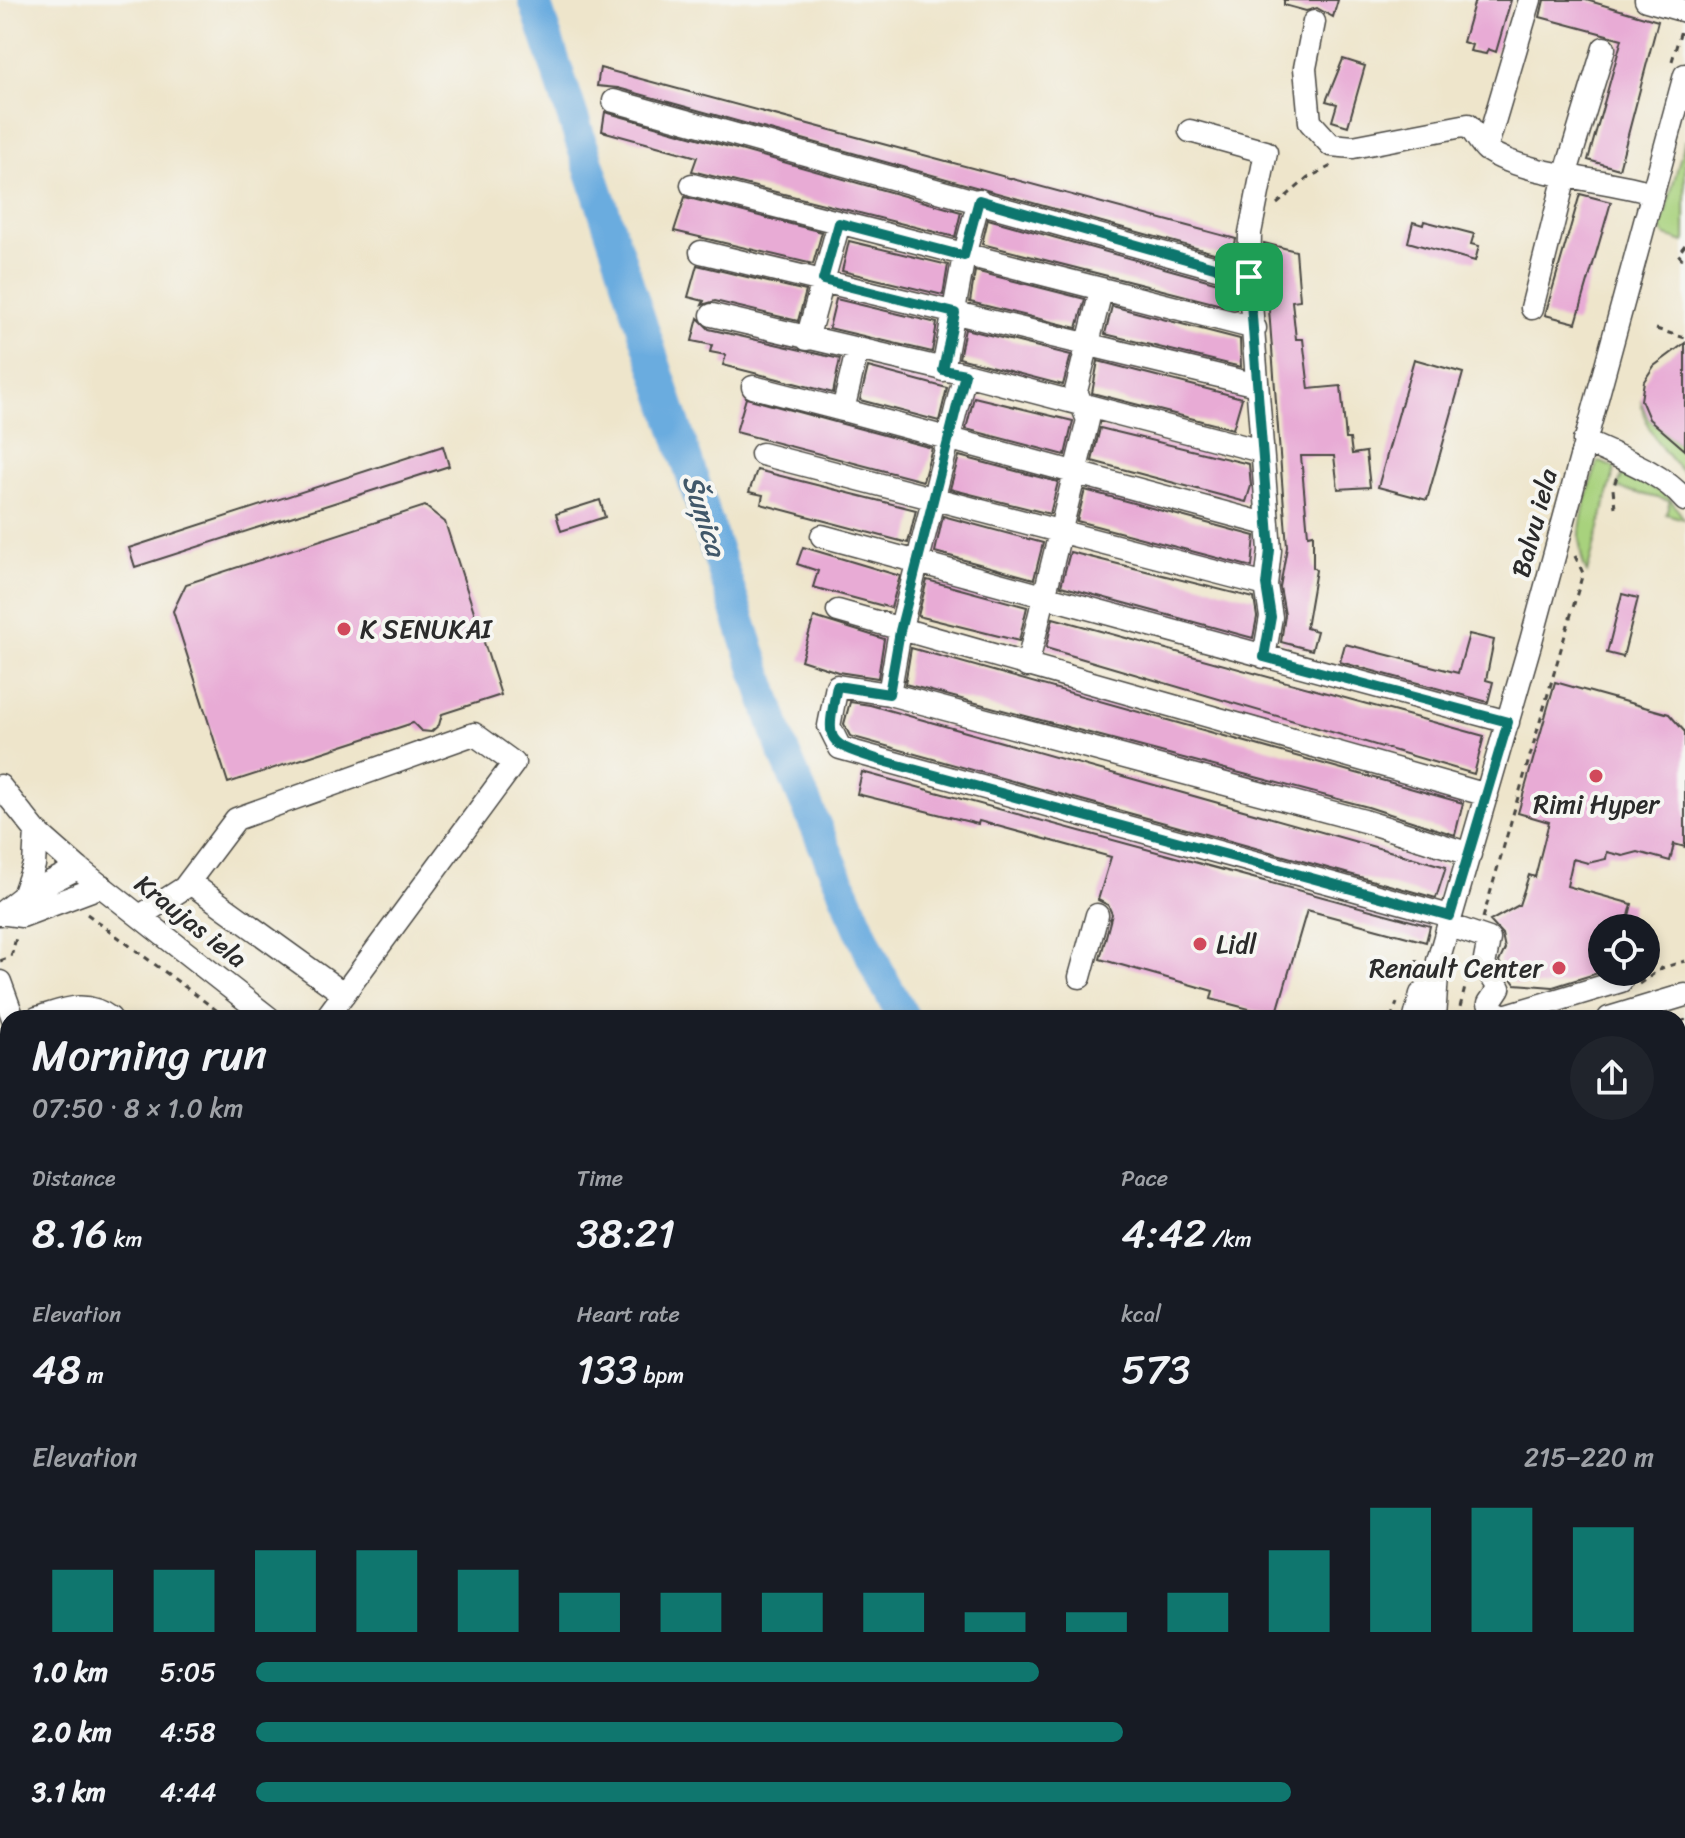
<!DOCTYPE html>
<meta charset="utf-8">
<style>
body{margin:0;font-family:Sriracha,sans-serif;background:#20242c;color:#f1f3f6;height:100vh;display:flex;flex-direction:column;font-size:30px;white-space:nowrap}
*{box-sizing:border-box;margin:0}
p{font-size:26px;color:#9ea1a6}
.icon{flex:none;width:44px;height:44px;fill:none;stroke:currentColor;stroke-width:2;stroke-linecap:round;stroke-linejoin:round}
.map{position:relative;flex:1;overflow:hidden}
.panel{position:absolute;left:0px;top:1010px;width:1686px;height:828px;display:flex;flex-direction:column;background:#171b24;border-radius:24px 24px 0 0;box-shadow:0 4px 12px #0003}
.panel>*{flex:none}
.controls{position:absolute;left:1588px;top:914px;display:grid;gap:16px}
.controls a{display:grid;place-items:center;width:72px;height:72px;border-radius:50%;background:#171b24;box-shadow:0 4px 12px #0003;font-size:40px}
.pin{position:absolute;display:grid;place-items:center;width:68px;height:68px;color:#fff;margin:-34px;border-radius:16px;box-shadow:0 4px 12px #0006}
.round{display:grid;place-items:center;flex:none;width:84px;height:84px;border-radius:42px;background:#20242c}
.head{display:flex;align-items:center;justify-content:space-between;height:136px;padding:0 32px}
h1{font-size:44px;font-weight:600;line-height:60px}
.metrics{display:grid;grid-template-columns:repeat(3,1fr);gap:12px;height:136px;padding:8px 32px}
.metrics div{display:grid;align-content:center}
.metrics b{font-size:40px;font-weight:600}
.metrics small{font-size:22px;font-weight:400}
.metrics p{font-size:22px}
.chart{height:224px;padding:16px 32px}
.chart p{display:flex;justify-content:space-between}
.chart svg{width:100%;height:144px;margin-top:8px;stroke:#0f766e;stroke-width:6}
ul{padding:0 32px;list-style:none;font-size:26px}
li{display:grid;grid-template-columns:128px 96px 1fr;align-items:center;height:60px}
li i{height:20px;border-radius:10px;background:#0f766e}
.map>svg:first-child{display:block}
.green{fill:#a8d27d;stroke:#6a7e54;stroke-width:2}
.forest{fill:#86b46c;stroke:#58704c;stroke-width:2}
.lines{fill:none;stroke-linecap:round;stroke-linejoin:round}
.stream{stroke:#6aacdf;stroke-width:5}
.river{stroke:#6aacdf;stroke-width:32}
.building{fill:#e8abd5}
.minor-casing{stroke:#484743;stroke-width:25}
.major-casing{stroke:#484743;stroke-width:29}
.path{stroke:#484743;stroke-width:3;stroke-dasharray:6 6;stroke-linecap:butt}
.minor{stroke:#fff;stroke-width:22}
.major{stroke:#fff;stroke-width:26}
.tram{stroke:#2b2b2b;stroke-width:2}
.route-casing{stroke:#fff;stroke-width:16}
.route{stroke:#0f766e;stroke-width:10}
.poi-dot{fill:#d1495b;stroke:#f6f6f2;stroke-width:3}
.labels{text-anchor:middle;stroke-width:8;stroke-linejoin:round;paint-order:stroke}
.street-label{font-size:26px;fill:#2b2b2b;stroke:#f6f6f2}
.poi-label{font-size:26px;fill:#2b2b2b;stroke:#f6f6f2;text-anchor:start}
.water-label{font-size:28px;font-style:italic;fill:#41586a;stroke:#f6f6f2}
</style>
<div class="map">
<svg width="1685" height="1838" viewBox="0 0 1685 1838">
<rect width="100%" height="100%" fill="#f6f6f2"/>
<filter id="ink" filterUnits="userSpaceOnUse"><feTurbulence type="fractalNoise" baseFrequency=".0125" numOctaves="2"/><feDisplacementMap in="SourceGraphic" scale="16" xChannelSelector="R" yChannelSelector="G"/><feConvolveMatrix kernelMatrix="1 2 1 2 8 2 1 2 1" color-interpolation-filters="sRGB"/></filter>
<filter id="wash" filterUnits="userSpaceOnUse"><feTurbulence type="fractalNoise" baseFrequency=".006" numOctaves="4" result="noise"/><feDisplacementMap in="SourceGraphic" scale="32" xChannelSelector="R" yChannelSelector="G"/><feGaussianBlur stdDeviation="1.8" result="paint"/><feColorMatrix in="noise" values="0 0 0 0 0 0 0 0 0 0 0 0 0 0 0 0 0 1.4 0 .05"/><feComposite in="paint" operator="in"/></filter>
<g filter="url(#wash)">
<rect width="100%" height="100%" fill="#eee5cb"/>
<path class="green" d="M1685,140V240L1684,242L1666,236L1661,229Z
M1641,400L1649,419L1685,450V475C1664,451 1645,433 1641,400Z
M1598,461L1615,468L1587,573C1570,537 1587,498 1598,461Z
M1624,472L1669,497L1684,519L1666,514L1670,501L1617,488Z
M1678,1598L1685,1603V1838H1444L1454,1831L1449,1830H1678Z
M442,1830H643L641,1838H439Z"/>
<path class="forest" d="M1191,1830H1449L1456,1831L1446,1838H1193Z"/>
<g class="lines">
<path class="stream" d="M1624,1830L1627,1838"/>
<path class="river" d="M534,0L782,748L878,971L904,1018"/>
</g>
<g id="blocks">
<path class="building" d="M1284,0H1338L1333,17L1317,8L1306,11L1284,5Z
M1475,0H1511L1496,52L1488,49L1486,54L1470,51L1472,45L1463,42Z
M1544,0H1586L1658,21L1619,169L1588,160L1622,39L1540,17Z
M1343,59L1365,66L1348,126L1332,121L1337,104L1326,101Z
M600,68L1236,239L1232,258L618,88L597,86Z
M605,112L961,212L955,237L692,171L697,157L602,131Z
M1580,194L1611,202L1576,323L1545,315Z
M685,197L822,232L813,264L674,231Z
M988,219L1236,288L1237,309L982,244Z
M1424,221L1474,234L1471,244L1479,246L1475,261L1408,242L1413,222L1423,225Z
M849,241L948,265L943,295L842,271Z
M1264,243L1296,251L1300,300L1292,301L1296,339H1303L1309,389L1341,386L1346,439H1350L1352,454L1366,452L1370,487L1338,489L1334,456H1301L1308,535L1313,534V567L1316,570L1306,628L1317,631L1312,650L1281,642L1285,615L1280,587L1287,547Z
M697,265L806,291L798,321L715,301L702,305L704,301L688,297Z
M975,271L1085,299L1077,328L970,302Z
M836,299L937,323L932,352L829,328Z
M1112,306L1240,339L1241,367L1105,334Z
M698,318L709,329L840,359L833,393L723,365L726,355L710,352L712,345L692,341Z
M965,329L1071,355L1063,385L959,358Z
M1685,343V450L1649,419L1641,400L1644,381L1654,366Z
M1414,359L1463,373L1427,500L1378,487Z
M1098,361L1242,398L1233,429L1092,393Z
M868,367L947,388L939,421L860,400Z
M974,397L1073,421L1065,455L966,429Z
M746,398L932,448L923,481L736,432Z
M1100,428L1249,464L1251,486L1246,502L1092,461Z
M443,446L449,466L135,567L129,548Z
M959,456L1058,482L1050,514L950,489Z
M757,470L916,510L908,543L761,504L763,495L749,492Z
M1085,490L1255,536L1252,567L1077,521Z
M600,500L605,517L561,531L556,514Z
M425,506L445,522L501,695L442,714L439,725L431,732L421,731L413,723L228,783L173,611L186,584Z
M943,516L1043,543L1034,579L935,552Z
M803,547L900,576L891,608L813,587L818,571L797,564Z
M1070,552L1254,598L1257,617L1253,638L1061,586Z
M927,580L1027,607L1019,641L918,616Z
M1622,594L1638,598L1623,657L1607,653Z
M814,617L884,639L878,678L838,672L801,660Z
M1053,618L1484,736L1474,774L1046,648Z
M1469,634L1494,640L1486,680L1493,682L1488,702L1340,662L1345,644L1458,673Z
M911,648L1463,803L1455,835L1368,807L905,684Z
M1555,682L1669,714L1685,732V847L1674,844L1670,861L1638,852L1623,856L1607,852L1606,859L1588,863L1573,859L1567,886L1632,904L1626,928H1602V964L1598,973L1553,987L1515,984L1499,962L1505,949L1502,934L1490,921L1519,905L1529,875L1535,877L1549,822L1518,813Z
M850,702L870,705L1446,867L1436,898L850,736L844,724Z
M862,772L1430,926L1426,942L1307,910L1276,1016L1211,999L1213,991L1100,959L1112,914L1108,905L1098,900L1111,857L979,821L978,824L857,794Z"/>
</g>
</g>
<g filter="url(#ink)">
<use href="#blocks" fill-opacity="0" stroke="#484743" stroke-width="2"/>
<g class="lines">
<defs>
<path id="minor" d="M1646,0L1685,11
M1314,22L1305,68L1310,122L1331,145L1353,147L1468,125C1474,132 1480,144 1487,150C1525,176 1608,179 1652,193
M614,101L1249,277
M1190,131L1266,152L1250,233L1249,277L1270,550L1266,585L1271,617L1264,657
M1486,149L1530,0
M692,185L1255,328
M701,252L1257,385
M1532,308L1565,176L1604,48
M712,315L965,374L1261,451
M807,339L839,223
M857,351L843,410L1266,524
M943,370L964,256L979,200
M753,387L843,410
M1584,441C1619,458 1659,470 1685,500
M762,454L1266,585
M822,536L1508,722
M838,611L1487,795
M1027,666L1088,420L1076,391L1101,291
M889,694L900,631L965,374
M0,786L36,831L78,868L269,1018
M189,882L344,994
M23,896L34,865L36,831
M0,913L22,916L102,886
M0,914L23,896L78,868
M140,916L184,888L236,819L474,734L514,763L326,1018
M1450,916L840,748L829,726L837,686L889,694L1364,821L1470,854
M1448,925L1489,939L1484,965L1499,988L1489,1003L1492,1010L1504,1016L1621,981
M1080,977L1097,915
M0,982L13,1018
M37,1018C64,1010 85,999 110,1018
M1415,1018L1421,994L1434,985
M1434,1018L1438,961L1531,641L1685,75
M1609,1018L1685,995
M0,1055L8,1052
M1678,1184L1685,1183
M1678,1328L1685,1336
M0,1329L8,1332
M1678,1476L1685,1484
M1678,1509L1685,1517
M0,1825L8,1830
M785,1830L788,1838
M1063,1831L1069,1838"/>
<path id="major" d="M0,1768L8,1777
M54,1830L61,1838
M143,1830L168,1833L197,1830
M238,1830L246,1838
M301,1838L309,1830"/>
</defs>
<use href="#minor" class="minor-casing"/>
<use href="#major" class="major-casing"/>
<path class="path" d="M1672,61L1681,30
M1277,204L1308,178L1333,165
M1685,245L1678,254L1685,262
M1656,329L1685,338
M1615,507L1613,489L1617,476
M87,914L227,1018
M1483,918L1583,573L1574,554
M0,961L11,957L17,934
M1411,975L1417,960
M1639,984L1662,968L1685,961
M1391,1018L1397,1003
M1460,1018L1458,1015L1468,976
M1678,1037L1685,1034
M1678,1146L1685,1139
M1678,1232L1685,1240
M1678,1292L1685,1309
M0,1296L8,1299
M1678,1440L1685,1434
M1678,1561L1685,1569
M0,1600L8,1603
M336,1830V1838
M418,1830L423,1838
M1564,1830L1582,1838
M434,1838L438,1830
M543,1838L547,1830
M1606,1838L1614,1830"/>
<use href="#minor" class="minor"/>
<use href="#major" class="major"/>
<path class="tram" d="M1678,1022L1685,1020"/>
</g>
</g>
<g class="lines" filter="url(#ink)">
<defs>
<path id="route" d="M979,200L1249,277L1270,550L1266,585L1271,617L1264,657L1508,722L1450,916L880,760C824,743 826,742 837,686L889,694L900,631L965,374L943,370L955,313L823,280L839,223L964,256Z"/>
</defs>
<use href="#route" class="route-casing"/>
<use href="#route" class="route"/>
</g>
<g class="poi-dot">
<circle cx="344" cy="629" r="8"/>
<circle cx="1596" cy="776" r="8"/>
<circle cx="1200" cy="944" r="8"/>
<circle cx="1559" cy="968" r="8"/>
</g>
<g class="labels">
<g class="street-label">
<text transform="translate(1534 523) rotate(-75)" y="9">Balvu iela</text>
<text transform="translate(191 921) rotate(38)" y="9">Kraujas iela</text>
</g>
<g class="poi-label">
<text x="360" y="638">K SENUKAI</text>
<text x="1596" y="813" text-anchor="middle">Rimi Hyper</text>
<text x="1216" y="953">Lidl</text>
<text x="1543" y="977" text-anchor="end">Renault Center</text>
</g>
<g class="water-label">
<text transform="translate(705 515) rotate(72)" y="10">Šuņica</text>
</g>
</g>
</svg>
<div class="controls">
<a><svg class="icon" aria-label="locate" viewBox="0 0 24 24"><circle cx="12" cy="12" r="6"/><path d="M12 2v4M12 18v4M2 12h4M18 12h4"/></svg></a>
</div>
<div class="pin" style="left:1249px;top:277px;background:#1e9e55"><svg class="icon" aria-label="arrive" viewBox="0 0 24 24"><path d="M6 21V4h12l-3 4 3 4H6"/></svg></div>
<section class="panel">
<div class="head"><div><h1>Morning run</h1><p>07:50 · 8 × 1.0 km</p></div><a class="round"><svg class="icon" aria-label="share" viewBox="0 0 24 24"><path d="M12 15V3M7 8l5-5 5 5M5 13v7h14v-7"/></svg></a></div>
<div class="metrics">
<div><p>Distance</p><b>8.16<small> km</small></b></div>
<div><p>Time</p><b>38:21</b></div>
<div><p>Pace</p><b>4:42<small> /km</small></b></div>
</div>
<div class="metrics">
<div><p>Elevation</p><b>48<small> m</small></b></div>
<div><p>Heart rate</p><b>133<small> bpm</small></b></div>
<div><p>kcal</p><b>573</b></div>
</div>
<div class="chart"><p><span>Elevation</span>215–220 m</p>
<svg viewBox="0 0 160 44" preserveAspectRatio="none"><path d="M5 44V25M15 44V25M25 44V19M35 44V19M45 44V25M55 44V32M65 44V32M75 44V32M85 44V32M95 44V38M105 44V38M115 44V32M125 44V19M135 44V6M145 44V6M155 44V12"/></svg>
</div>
<ul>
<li><b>1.0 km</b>5:05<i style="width:56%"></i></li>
<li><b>2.0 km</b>4:58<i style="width:62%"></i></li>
<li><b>3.1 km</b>4:44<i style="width:74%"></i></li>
</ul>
</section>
</div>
